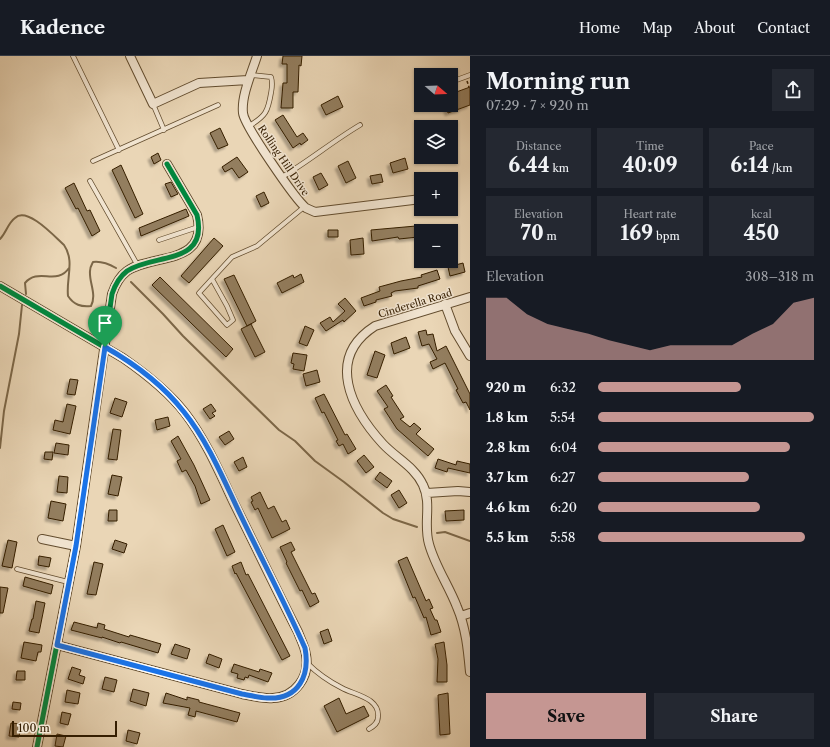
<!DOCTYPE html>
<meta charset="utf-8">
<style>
body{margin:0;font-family:"Libre Caslon Text",serif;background:#242831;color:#f1f3f6;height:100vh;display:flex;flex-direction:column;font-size:15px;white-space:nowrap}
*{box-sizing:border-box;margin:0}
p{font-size:13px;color:#9ea1a6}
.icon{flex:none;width:22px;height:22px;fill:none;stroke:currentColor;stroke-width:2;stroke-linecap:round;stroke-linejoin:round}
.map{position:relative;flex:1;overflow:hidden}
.drawer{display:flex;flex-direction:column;background:#171b24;width:360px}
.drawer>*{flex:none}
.needle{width:26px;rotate:109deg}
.tools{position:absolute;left:414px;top:12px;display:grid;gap:8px}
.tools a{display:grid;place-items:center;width:44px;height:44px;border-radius:0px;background:#171b24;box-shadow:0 1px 3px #0004;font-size:20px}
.scale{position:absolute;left:12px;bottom:10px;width:105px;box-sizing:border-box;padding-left:4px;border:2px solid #351e01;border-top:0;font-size:11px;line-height:14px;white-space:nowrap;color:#351e01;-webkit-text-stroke:3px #f1e4d0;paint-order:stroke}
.pin{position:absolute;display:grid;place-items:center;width:34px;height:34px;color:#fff;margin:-41px -17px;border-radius:50% 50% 50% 0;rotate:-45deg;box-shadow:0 0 4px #0007}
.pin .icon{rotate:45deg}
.round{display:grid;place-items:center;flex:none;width:42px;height:42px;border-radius:0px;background:#242831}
.summary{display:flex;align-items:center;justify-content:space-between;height:68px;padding:0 16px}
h1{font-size:22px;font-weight:700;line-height:30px}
.stats{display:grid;grid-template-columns:repeat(3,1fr);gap:6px;height:68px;padding:4px 16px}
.stats div{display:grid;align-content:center;border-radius:0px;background:#242831;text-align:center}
.stats b{font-size:20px;font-weight:700}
.stats small{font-size:11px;font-weight:400}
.stats p{font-size:11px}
.chart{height:112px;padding:8px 16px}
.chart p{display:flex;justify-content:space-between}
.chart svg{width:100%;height:72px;margin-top:4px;fill:#c59692;opacity:.7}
.cta{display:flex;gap:8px;margin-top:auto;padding:8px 16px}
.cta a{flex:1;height:46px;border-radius:0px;background:#c59692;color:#111;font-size:16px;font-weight:700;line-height:46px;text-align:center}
.cta a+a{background:#242831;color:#f1f3f6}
ul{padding:0 16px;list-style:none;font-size:13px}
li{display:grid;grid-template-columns:64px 48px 1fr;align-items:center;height:30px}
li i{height:10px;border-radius:5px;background:#c59692}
header{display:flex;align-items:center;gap:24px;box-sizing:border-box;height:56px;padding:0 20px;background:#171b24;border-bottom:1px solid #363941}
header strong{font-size:19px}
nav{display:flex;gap:22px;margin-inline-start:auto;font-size:14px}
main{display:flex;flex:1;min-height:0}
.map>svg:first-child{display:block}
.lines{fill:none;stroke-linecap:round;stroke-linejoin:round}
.stream{stroke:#7c6748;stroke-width:2}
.building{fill:#937e5f;stroke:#351e01;filter:url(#shadow)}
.service-casing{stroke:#624c2e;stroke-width:5.5}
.minor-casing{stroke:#624c2e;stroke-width:10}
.path{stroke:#351e01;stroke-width:1.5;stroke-dasharray:3 2;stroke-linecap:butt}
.service{stroke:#f1e4d0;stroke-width:4}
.minor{stroke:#f1e4d0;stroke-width:8}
.cycleway-casing{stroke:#f1e4d0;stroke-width:8}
.cycleway{stroke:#00873e;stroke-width:5}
.route-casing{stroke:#fff;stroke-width:8}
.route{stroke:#1a73e8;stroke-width:5}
.labels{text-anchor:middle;stroke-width:3;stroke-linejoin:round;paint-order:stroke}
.street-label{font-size:10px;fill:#351e01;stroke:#f1e4d0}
</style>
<header>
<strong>Kadence</strong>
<nav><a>Home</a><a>Map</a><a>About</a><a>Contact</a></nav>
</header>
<main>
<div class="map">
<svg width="470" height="691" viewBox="0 0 470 691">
<defs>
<filter id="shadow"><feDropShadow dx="-3" dy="3" stdDeviation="1" flood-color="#0004"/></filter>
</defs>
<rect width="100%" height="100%" fill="#ead6b6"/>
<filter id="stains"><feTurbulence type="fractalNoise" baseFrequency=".005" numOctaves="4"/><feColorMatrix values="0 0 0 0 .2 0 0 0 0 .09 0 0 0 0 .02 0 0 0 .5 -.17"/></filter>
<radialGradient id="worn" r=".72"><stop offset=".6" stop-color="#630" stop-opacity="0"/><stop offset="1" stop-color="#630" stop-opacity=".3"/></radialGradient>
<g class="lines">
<path class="stream" d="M0,183C6,177 8,167 15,162C27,150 55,181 64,189C75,205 66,222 68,240C74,249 81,251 91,250C97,238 89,227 90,215C90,211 92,208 93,206C101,205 109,208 116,212
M131,226L163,258L183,280L279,374L295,385L315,405L344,426L383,457L393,463L417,471
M26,238L25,227C38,211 57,230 69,212
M0,392L4,355L19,278L22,249
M437,477L445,476L470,485"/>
</g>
<path class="building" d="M283,0H302L301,10L299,9L298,36H293V52H281L283,27H287V8H282Z
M470,31V49L448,57L446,49H451V38Z
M338,40L343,51L326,59L321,49Z
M283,59L297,81L303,77L308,84L301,89L300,87L293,92L275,64Z
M220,72L228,89L218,93L210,77Z
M158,97L161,104L154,108L151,101Z
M237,101L248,116L239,122L232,112L225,116L222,111Z
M405,102L408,113L393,117L390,107Z
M348,105L356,122L346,127L338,110Z
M121,109L143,158L135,162L112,114Z
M321,117L328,129L319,134L313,121Z
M381,118L383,126L372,128L370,120Z
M171,126L178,138L171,141L165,128Z
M74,127L87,155L90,154L100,175L92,180L78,152L76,153L65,132Z
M264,136L269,147L261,151L256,140Z
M186,153L189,160L141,180L139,172Z
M416,170L418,181L399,183L398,181L372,185L371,174Z
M328,174H338V181H328Z
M214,182L223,190L189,227L181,220Z
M363,182L364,198L351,199L350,184Z
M463,207L465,216L450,220L448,211Z
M437,214L440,223L418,230V232L395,235L391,237L392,240L376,244V246L364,250L361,242L380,235L379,231L401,225L422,221L421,219Z
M301,218L304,226L282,237L277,227L293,219L294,222Z
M234,219L256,265L247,270L224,223Z
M160,221L233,293L226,301L152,229Z
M345,242L356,255L344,266L343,264L326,275L320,267L330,261L333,266L345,255L338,248Z
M251,268L265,296L255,301L241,273Z
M305,270L314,274L307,290L299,287Z
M426,274L427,279L433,278L437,295L446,290L470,338V354L466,346L463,347L456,334L458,333L445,307L433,313L430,306L437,303L429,288L422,290L418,276Z
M406,281L410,292L394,298L391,287Z
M375,295L385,299L377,322L367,319Z
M293,297L307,299L304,315L293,313L294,308L291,307Z
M317,314L320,326L306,330L303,318Z
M70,323L78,324L75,339L67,338Z
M386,329L393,340L391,341L404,361L400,363L410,371L414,367L421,373L416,378L434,393L428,400L397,373L384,353L388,351L377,335Z
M324,338L345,379L347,378L356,393L348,398L343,388L339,390L336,385L338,384L324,356L322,357L315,342Z
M115,342L127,346L122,361L110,357Z
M67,348L76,350L70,378L53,374L55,364L63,366Z
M211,348L216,355L212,357L215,360L210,363L203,353Z
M168,361L170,370L157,374L155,364Z
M113,373L121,374L117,404L108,403Z
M229,375L234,383L225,389L219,381Z
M178,380L194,409L210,444L201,448L195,430L186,414L182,416L177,405L181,403L171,385Z
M56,387L69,389L68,399L54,397Z
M45,396H53L52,404L44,403Z
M364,399L374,411L366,417L357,405Z
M243,401L247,411L239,415L234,406Z
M438,403L456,409L457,405L470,408V417L448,412L447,416L435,412Z
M380,416L392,425L387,432L375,423Z
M112,419L122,421L118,440L108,438Z
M59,420L68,421L67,437L57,436Z
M399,434L407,447L399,452L391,439Z
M260,436L268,453L274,450L282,466L286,464L290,473L272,482L258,452L255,454L251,446L253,445L251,441Z
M51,445L66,448L63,465L48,462Z
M109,454H117V465H108Z
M464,454V464L446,465L445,455Z
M223,469L235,496L227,500L215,473Z
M8,484L17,486L12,512L2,510Z
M115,484L127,488L124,497L112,493Z
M291,486L295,494L291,496L312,538L315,537L319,546L310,551L302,534L300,535L286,507L287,506L280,491Z
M39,500L51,502L49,511L38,509Z
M407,501L426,545L429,543L433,552L430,553L435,564H437L441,576L431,579L426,561L424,562L415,541L413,542L398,505Z
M94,506L103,508L96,539L87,538Z
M241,506L246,519L248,518L290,600L282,604L236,517L235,518L232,510Z
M25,521L53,529L51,538L23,530Z
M0,531L8,532L3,557H0Z
M36,545L45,547L39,577L29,575L32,563H33Z
M74,566L97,572L98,567L105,569L104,573L129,581L130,579L161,588L158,597L121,586L120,587L102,581V582L71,574Z
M328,573L332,585L324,588L320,576Z
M24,586L42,589L41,596H38L36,605L21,602Z
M444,586L447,609V626H437L438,603L435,588Z
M175,588L190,593L187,603L171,598Z
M209,598L222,603L219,612L206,607Z
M234,608L259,616L260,613L272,617L268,626L249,619L248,622L245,621L244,624L237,622L238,618L231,616Z
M72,611L81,614L79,619L85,621L83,628L68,623Z
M17,615H25V624H16Z
M105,621L117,624L114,636L102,633Z
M133,633L149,637L146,650L130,645Z
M67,634L80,637L78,648L65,646Z
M166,637L187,644V641L199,644V646L240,657L237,666L196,655L195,661L188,659L190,652L163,647Z
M448,637L450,678L440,679L438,639Z
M339,642L346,658L364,650L369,660L337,676L324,650Z
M13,646L21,647L20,654L12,653Z
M62,656L71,658L68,669L60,667Z
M11,667L21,668L19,681L9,680Z
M128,674L140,677L137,688L126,685Z
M57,678L66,680L63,691L55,690Z"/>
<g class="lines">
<defs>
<path id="service" d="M73,0L119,94
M451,26L470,19
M153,48L164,74
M249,70C266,60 268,55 271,37C272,31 273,27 271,21L251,19
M93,105L218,49
M282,121C309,105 333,85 360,69
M90,125L138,210
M159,184L198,171
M212,223L227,250L233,264L227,269L199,237L232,201L257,190L304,151
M17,513L68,526
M307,607C317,617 330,626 342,632C355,639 380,642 378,661C378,667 374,670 369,673"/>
<path id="minor" d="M130,0L153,48L199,27L248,24
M257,0C252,16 241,40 243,57C244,69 295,143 306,152L315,156L421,143
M0,230L123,302C146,318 168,335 185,357C205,383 219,415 233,445C255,489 276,533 298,576C301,584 305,591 306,599C310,621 295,641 273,642C263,643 252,640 242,638L57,589
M470,241L375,270C325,302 351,353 383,388C396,402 415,411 423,429C432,448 423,468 429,488C435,510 449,530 457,551C466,572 468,594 470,616
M445,248L455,275L470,300
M427,437L458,435L470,436
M42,483L76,490
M461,560L470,557
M37,691L76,490L112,238C115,229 119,221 127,215C153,197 209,210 197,159L167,108"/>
</defs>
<use href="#service" class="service-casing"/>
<use href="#minor" class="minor-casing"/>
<path class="path" d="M467,25L469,31"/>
<use href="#service" class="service"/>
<use href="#minor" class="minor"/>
<defs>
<path id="cycleway" d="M0,230L123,302C146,318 168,335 185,357C205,383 219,415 233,445C255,489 276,533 298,576C301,584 305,591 306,599C310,621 295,641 273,642C263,643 252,640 242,638L57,589
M37,691L76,490L112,238C115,229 119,221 127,215C153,197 209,210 197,159L167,108"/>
</defs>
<use href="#cycleway" class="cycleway-casing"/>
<use href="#cycleway" class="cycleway"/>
</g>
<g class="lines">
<defs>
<path id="route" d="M105,291C135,308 163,329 184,356C209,387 224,425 241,460C262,504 285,547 305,592C310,619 299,644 267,642C259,642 250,639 242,638L57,589L76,490Z"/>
</defs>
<use href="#route" class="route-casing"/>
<use href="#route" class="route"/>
</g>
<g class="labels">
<g class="street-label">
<text transform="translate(284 104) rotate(56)" y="4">Rolling Hill Drive</text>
<text transform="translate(415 247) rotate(-17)" y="4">Cinderella Road</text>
</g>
</g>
<rect width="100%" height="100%" filter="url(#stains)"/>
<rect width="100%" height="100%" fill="url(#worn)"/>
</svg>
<div class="tools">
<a><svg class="needle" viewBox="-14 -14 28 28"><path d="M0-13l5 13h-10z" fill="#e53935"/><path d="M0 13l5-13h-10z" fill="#9ea1a6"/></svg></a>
<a><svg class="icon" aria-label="layers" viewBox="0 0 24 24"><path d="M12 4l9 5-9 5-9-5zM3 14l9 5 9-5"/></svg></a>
<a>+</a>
<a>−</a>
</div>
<div class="scale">100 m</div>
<div class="pin" style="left:105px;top:291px;background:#1e9e55"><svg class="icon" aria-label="arrive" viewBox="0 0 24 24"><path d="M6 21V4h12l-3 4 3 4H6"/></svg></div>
</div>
<section class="drawer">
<div class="summary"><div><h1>Morning run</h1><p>07:29 · 7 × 920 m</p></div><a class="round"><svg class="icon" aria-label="share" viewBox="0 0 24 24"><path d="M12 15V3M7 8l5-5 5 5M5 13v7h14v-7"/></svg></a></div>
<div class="stats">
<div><p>Distance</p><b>6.44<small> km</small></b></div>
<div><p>Time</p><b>40:09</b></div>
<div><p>Pace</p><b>6:14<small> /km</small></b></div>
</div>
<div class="stats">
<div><p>Elevation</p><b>70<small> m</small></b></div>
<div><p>Heart rate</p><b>169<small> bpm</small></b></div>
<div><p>kcal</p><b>450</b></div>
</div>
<div class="chart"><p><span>Elevation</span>308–318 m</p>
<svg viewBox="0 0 160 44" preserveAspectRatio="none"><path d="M0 44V6L10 6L20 16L30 22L40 25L50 28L60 32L70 35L80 38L90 35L100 35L110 35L120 35L130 28L140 22L150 9L160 6V44z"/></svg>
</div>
<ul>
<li><b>920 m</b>6:32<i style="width:66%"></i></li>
<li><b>1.8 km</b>5:54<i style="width:100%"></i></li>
<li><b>2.8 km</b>6:04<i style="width:89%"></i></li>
<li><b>3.7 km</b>6:27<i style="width:70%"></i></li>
<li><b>4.6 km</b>6:20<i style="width:75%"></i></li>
<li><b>5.5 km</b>5:58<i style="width:96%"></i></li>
</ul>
<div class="cta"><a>Save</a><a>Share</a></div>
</section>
</main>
